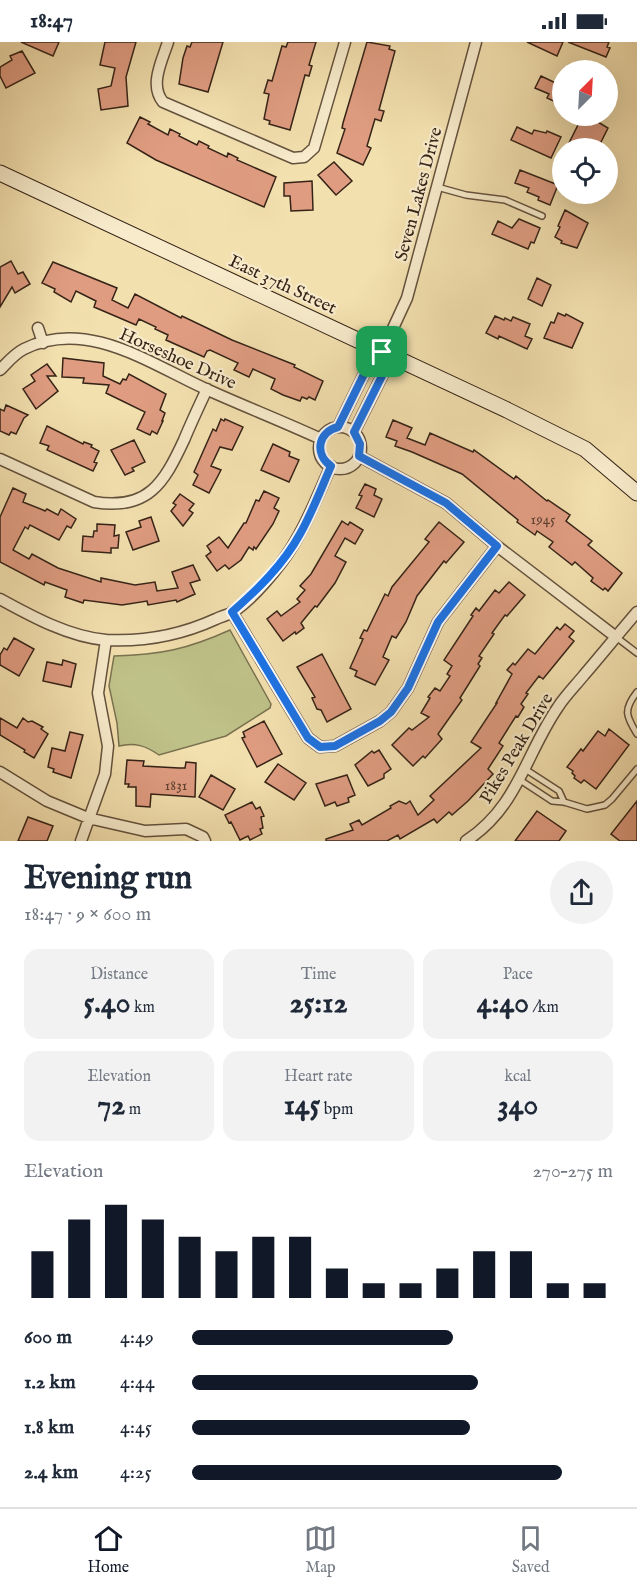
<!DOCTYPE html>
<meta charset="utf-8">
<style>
body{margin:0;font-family:"IM FELL English",serif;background:#f2f2f3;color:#1f2937;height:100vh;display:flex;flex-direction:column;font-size:22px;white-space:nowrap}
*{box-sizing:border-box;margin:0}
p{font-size:20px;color:#747a83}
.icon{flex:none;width:33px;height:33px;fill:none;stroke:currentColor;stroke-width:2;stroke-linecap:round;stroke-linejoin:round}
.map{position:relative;height:799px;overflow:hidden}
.panel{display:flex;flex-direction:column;background:#fff;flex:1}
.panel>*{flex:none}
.needle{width:39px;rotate:24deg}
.fabs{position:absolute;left:552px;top:18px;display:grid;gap:12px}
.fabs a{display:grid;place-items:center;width:66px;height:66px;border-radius:50%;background:#fff;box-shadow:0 6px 24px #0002;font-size:30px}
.pin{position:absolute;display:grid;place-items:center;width:51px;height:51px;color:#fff;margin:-26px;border-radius:12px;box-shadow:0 3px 9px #0006}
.round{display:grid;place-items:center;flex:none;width:63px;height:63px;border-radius:32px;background:#f2f2f3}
.summary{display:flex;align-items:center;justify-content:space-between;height:102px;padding:0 24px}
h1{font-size:33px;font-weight:700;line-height:45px}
.metrics{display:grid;grid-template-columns:repeat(3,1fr);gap:9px;height:102px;padding:6px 24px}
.metrics div{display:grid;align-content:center;border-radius:15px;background:#f2f2f3;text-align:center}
.metrics b{font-size:30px;font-weight:700}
.metrics small{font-size:16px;font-weight:400}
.metrics p{font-size:16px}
.chart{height:168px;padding:12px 24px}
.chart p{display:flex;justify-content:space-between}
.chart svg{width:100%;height:108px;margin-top:6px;stroke:#111827;stroke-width:6}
ul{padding:0 24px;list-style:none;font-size:20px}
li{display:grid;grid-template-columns:96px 72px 1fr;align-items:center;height:45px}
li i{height:15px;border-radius:8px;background:#111827}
.status{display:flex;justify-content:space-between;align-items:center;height:42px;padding:0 30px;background:#fff;direction:ltr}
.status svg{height:16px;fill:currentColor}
.dock{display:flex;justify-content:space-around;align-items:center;height:84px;border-top:2px solid #e0e1e3;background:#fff;font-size:16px;color:#747a83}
.dock a{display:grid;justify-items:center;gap:3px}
.dock .selected{color:#111827}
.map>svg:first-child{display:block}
.green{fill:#bec188;stroke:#7a7250;stroke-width:1.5}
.building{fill:#df9c81;stroke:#352317;stroke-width:1.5}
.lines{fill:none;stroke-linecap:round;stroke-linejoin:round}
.service-casing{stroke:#64523d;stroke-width:8}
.minor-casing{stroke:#64523d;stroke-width:13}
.secondary-casing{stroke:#352317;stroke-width:17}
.service{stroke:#f7ebcb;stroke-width:5}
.minor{stroke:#f7ebcb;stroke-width:10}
.secondary{stroke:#f7ebcb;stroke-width:15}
.route-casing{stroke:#fff;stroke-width:12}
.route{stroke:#1a73e8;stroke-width:8}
.labels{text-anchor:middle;stroke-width:4.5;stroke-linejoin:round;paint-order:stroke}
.number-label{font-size:15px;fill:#604132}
.street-label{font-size:18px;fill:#352317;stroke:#f7ebcb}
</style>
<div class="status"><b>18:47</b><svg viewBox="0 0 49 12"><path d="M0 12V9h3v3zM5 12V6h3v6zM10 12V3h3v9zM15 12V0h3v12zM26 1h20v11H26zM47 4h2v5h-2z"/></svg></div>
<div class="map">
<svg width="637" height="799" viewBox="0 0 637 799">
<rect width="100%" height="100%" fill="#f3e0af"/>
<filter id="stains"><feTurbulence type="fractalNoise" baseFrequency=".00333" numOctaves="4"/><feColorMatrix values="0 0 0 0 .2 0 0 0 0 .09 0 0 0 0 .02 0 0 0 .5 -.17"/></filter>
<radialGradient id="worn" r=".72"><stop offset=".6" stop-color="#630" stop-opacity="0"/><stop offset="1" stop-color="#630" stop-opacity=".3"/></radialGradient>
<path class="green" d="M230,588L271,662L270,666L226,694L159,713C146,704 135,700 119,704L117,681L109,644L114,614C160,613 188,607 230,588Z"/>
<path class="building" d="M21,0H59L53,14Z
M105,0H136L126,35L128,64L101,68L98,47L111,44L115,26L100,23Z
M192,0H223L208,50L179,42L183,16L187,4L190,5Z
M288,0H316L309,23L312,24L309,34L305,33L290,88L269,82L270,79L264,77L269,52L264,51L268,38L272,39L282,4L286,5Z
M367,0L390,4L389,7L395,9L379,68L384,69L381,79L375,77L367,104L371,106L363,123L337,111L345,87L342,86L343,81Z
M527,0H563L557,14Z
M568,0H609L607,5L610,6L606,15Z
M22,9L35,31L6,46L0,34V25L12,18L10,14Z
M541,34L562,44V63L547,56L549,52L535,46Z
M140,75L150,80L148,82L168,93L170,87L180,92L179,94L197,103L199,99L209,104L208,106L227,115L228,111L238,116L237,118L276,135L264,165L156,118L127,101Z
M582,75L591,79L593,77L608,86L598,106H580L569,101Z
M517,85L532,92L534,88L546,91L547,89L561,95L551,116L511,98Z
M334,120L352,139L336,153L318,133Z
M520,128L558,143L550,163L538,158L539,155L527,150L529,146L515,141Z
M312,139L313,168L291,169L290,154H284V141Z
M565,168L588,181L577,206L561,201L562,199L555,195L560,185L558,184Z
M519,177L540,186L534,201L531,200L528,207L492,192L498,179L512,186Z
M11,219L18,232L23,230L30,242L15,251L12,245L0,265V225Z
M53,220L117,246L112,258L128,266L135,252L181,276L182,274L232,298L295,323L294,325L323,339L315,358L309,355L307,357L302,355L300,359L283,353L271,347L275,337L253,327L249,335L234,328L238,321L210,308L207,309L204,315L166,298L168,293L155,287L156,285L139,277L136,283L94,265L96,259L76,249L71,260L54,250L55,247L42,241Z
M537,236L551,243L542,264L528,257Z
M558,271L565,274L566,272L583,281L572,306L544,296L551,280L554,281Z
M495,274L504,278L505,276L511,279L513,275L530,282L525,294L532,297L527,307L499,294L498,297L486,291Z
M63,316L104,321L103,334L120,342L123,337L126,338L129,332L166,352L160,368L165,371L162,379H163L157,392L152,389L150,393L137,387L145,370L106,351L109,343L83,341L84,336L62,335Z
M47,322L56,334H47L58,349L36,367L23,347L35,339L31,333Z
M6,363L28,373L24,376L16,392L11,390L9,393L0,389V367L4,369Z
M221,377L224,379L225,377L243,385L232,408L220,405L211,424L221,428L209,451L193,443L198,433L194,430L213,387L216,389Z
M393,378L412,386L407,396L425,403L430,391L473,410L474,408L514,437L516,434L547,459L548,458L570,473L566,479L592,499L588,503L622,531L608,549L605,546L603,548L591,539L593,536L575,520L572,523L549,505L553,500L537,489L535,493L517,480L518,478L462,432L412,410L395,404L397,399L386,395Z
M47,384L83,402L84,400L92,403L91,405L99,409L94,420L97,421L93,429L47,408L49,404L40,401Z
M134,398L145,420L132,426L134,429L125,433L111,408Z
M273,402L290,410L289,414L299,418L289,440L261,428Z
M365,442L376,447L374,453L382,457L374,475L356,466L362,454L359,453Z
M13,446L26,452L23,460L43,468L45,469L47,467L58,473L61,467L76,477L71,486L67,484L59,498L30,483L28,487L25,485L13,508L29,517L32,512L58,526L101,540V536L135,543L155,540L157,549L178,546L172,530L193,523L200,538L190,541L195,552L177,560L176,558L148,563L147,559L122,563L84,558L83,561L65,555L67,548L45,540L44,543L0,520V475Z
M264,449L279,456L274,466L279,469L273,482L256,507L254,505L253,508L249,505L241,518L229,527L225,523L217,529L206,514L211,510L207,504L219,495L228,506L244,481H246L256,458L259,459Z
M180,452L194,462L189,468L193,471L183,484L171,469L176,463L173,461Z
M151,475L159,499L133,508L126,490L141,485L139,479Z
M342,479L348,483L350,480L363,488L355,502L345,496L335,514L346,520L335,541L317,565L315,564L301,581L304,586L296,592L295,590L283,599L267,577L277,569L281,574L300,560L297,557L305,548L300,544L311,532Z
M439,480L464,500L446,521L444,519L417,554L406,580L396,596L392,594L383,615L389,618L375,643L355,634L357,629L350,626L363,597L360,596L364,588L367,589L385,552L388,554L392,545L429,500L425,497Z
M97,482L115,483L114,494L119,493L118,506H111V511L82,509L83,494L93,495L94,489H97Z
M509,540L525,553L507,574L505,573L492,591L494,592L479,614L482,616L478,622L480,624L460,656L462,658L438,692L442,697L425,716L423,714L413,724L392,703L409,686L412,688L429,675L421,671L430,656L428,655L435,646L440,649L450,634L447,632L452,624L444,618L473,574L471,573L476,566L479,569L495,548L499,551Z
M565,582L574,589L569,595L574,599L543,637L539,634L526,651L528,652L521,662L524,665L518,675L516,674L499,701L503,704L488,727L493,732L468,759L452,773L449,770L437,781L434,777L400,797L398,793L387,799H326V797L353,788L350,782L359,778L362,783L391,766L390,764L399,759L406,762L410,759L418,773L434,758L430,754L481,706L471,700L497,661H496L512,632L507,628L513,621L515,623L528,607L535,612L557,585L560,588Z
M14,596L34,607L19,634L0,623V613L4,606L7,608Z
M322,612L351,667L327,680L321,668L317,667L312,656L315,655L297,625Z
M63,618L76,622L71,645L43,639L47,620L62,623Z
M0,676L17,686L23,676L28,680L32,679L43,685L41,687L48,692L34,716L24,710L25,708L0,693Z
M264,679L282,712L257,725L242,696L245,695L243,690Z
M609,687L629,703L596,747L584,738L581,741L574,736L575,734L572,731L573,729L567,725L581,707L583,709L598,689L605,694Z
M70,690L83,693L71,736L53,730L54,727L48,725L52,706L65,709Z
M379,708L391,727L384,732V736L368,744L355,723L372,709L374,711Z
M127,718L144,719L143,724L179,726H185L186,720L196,721L195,755L151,752L150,765L136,764V745H128L129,742H125Z
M278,722L306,741L294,758L265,740Z
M211,733L235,747L223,768L199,755Z
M347,733L355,753L348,756L349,760L337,764L335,760L325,764L316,742Z
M637,759V799H620L611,792Z
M252,760L256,767L260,765L264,774L261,775L263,786L260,787L262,792L250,798L248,794L240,798L231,780L229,781L225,773Z
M537,769L566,789L559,799H515Z
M28,775L53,784L47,799H18Z"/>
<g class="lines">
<defs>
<path id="service" d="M437,145L466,153L505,158L542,174
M616,595L637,611
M637,650C623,668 626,674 637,692
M525,727L559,749L564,760
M520,738L552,759L564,760L587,767L605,763L612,757L637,727"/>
<path id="minor" d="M168,0C162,19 149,43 163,60L293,116L304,115L314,106L345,0
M38,286L43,301
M0,328C7,321 14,312 24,307C87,275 152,323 208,348C246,365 284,380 321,397
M338,385L369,322L382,310L407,256L476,0
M319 406a21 21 0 1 1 42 0a21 21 0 1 1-42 0Z
M354,390L385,328L382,310
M359,414L446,461L497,504L616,595
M0,417L94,460C148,469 164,441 184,398C191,381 199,364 207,347
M0,557C31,574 69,595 106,598C144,600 181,593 216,577C222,574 228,573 233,570C251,558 268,538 281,521C303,492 316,457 331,424
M232,570L308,696L320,705L335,704L380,679L391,670L408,646L438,580L497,504
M0,730L47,759L88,776L145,789L186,787L203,795L205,799
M81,799L105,732L108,704L98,651L106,598
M466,799C518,765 525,713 558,665C565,654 575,644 584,633C602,612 619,591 637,570"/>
<path id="secondary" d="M0,131L507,368L585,407L637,451"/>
</defs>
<use href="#service" class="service-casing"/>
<use href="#minor" class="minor-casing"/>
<use href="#secondary" class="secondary-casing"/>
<use href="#service" class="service"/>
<use href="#minor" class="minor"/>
<use href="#secondary" class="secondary"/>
</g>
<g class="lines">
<defs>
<path id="route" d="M382,310L385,328L354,390L360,402L359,414L446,461L497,504L438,580L408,646L391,670L380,679L335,704L320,705L308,696L232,570C258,547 283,523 300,492C312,471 321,447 331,424C314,412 318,390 338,385L369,322Z"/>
</defs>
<use href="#route" class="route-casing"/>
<use href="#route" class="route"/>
</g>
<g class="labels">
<g class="number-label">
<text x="543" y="482">1945</text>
<text x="176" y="748">1831</text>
</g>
<g class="street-label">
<text transform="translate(418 152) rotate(-75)" y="6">Seven Lakes Drive</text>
<text transform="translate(283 242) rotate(25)" y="6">East 37th Street</text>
<text transform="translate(178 316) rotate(24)" y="6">Horseshoe Drive</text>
<text transform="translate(516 706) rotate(-59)" y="6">Pikes Peak Drive</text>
</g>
</g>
<rect width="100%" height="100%" filter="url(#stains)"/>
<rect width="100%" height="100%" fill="url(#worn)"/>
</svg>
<div class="fabs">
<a><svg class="needle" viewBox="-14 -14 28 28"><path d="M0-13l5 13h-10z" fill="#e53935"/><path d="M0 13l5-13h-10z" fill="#747a83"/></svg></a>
<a><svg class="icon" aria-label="locate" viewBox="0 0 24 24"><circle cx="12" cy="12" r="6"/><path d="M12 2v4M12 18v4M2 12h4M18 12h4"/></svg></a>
</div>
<div class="pin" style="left:382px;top:310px;background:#1e9e55"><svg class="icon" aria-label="arrive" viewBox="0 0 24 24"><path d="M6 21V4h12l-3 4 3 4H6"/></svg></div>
</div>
<section class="panel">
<div class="summary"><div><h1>Evening run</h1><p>18:47 · 9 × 600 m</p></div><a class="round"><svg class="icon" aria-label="share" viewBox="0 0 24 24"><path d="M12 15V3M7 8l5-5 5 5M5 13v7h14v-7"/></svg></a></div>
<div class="metrics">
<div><p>Distance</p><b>5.40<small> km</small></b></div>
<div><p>Time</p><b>25:12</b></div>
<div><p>Pace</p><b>4:40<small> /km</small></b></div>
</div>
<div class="metrics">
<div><p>Elevation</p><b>72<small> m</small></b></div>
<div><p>Heart rate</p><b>145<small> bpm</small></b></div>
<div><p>kcal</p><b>340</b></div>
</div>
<div class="chart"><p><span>Elevation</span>270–275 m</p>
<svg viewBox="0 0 160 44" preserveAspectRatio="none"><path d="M5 44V25M15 44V12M25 44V6M35 44V12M45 44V19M55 44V25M65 44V19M75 44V19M85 44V32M95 44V38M105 44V38M115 44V32M125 44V25M135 44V25M145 44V38M155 44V38"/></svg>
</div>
<ul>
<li><b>600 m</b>4:49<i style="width:62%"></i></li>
<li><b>1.2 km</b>4:44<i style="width:68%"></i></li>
<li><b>1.8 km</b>4:45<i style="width:66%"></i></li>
<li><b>2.4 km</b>4:25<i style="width:88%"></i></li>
</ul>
</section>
<nav class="dock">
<a class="selected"><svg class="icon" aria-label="home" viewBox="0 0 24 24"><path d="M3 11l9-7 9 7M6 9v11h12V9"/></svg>Home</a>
<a><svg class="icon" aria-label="map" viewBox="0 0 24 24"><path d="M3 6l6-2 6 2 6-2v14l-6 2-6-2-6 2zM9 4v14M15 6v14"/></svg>Map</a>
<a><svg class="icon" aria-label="saved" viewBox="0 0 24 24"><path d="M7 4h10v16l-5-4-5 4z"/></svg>Saved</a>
</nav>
